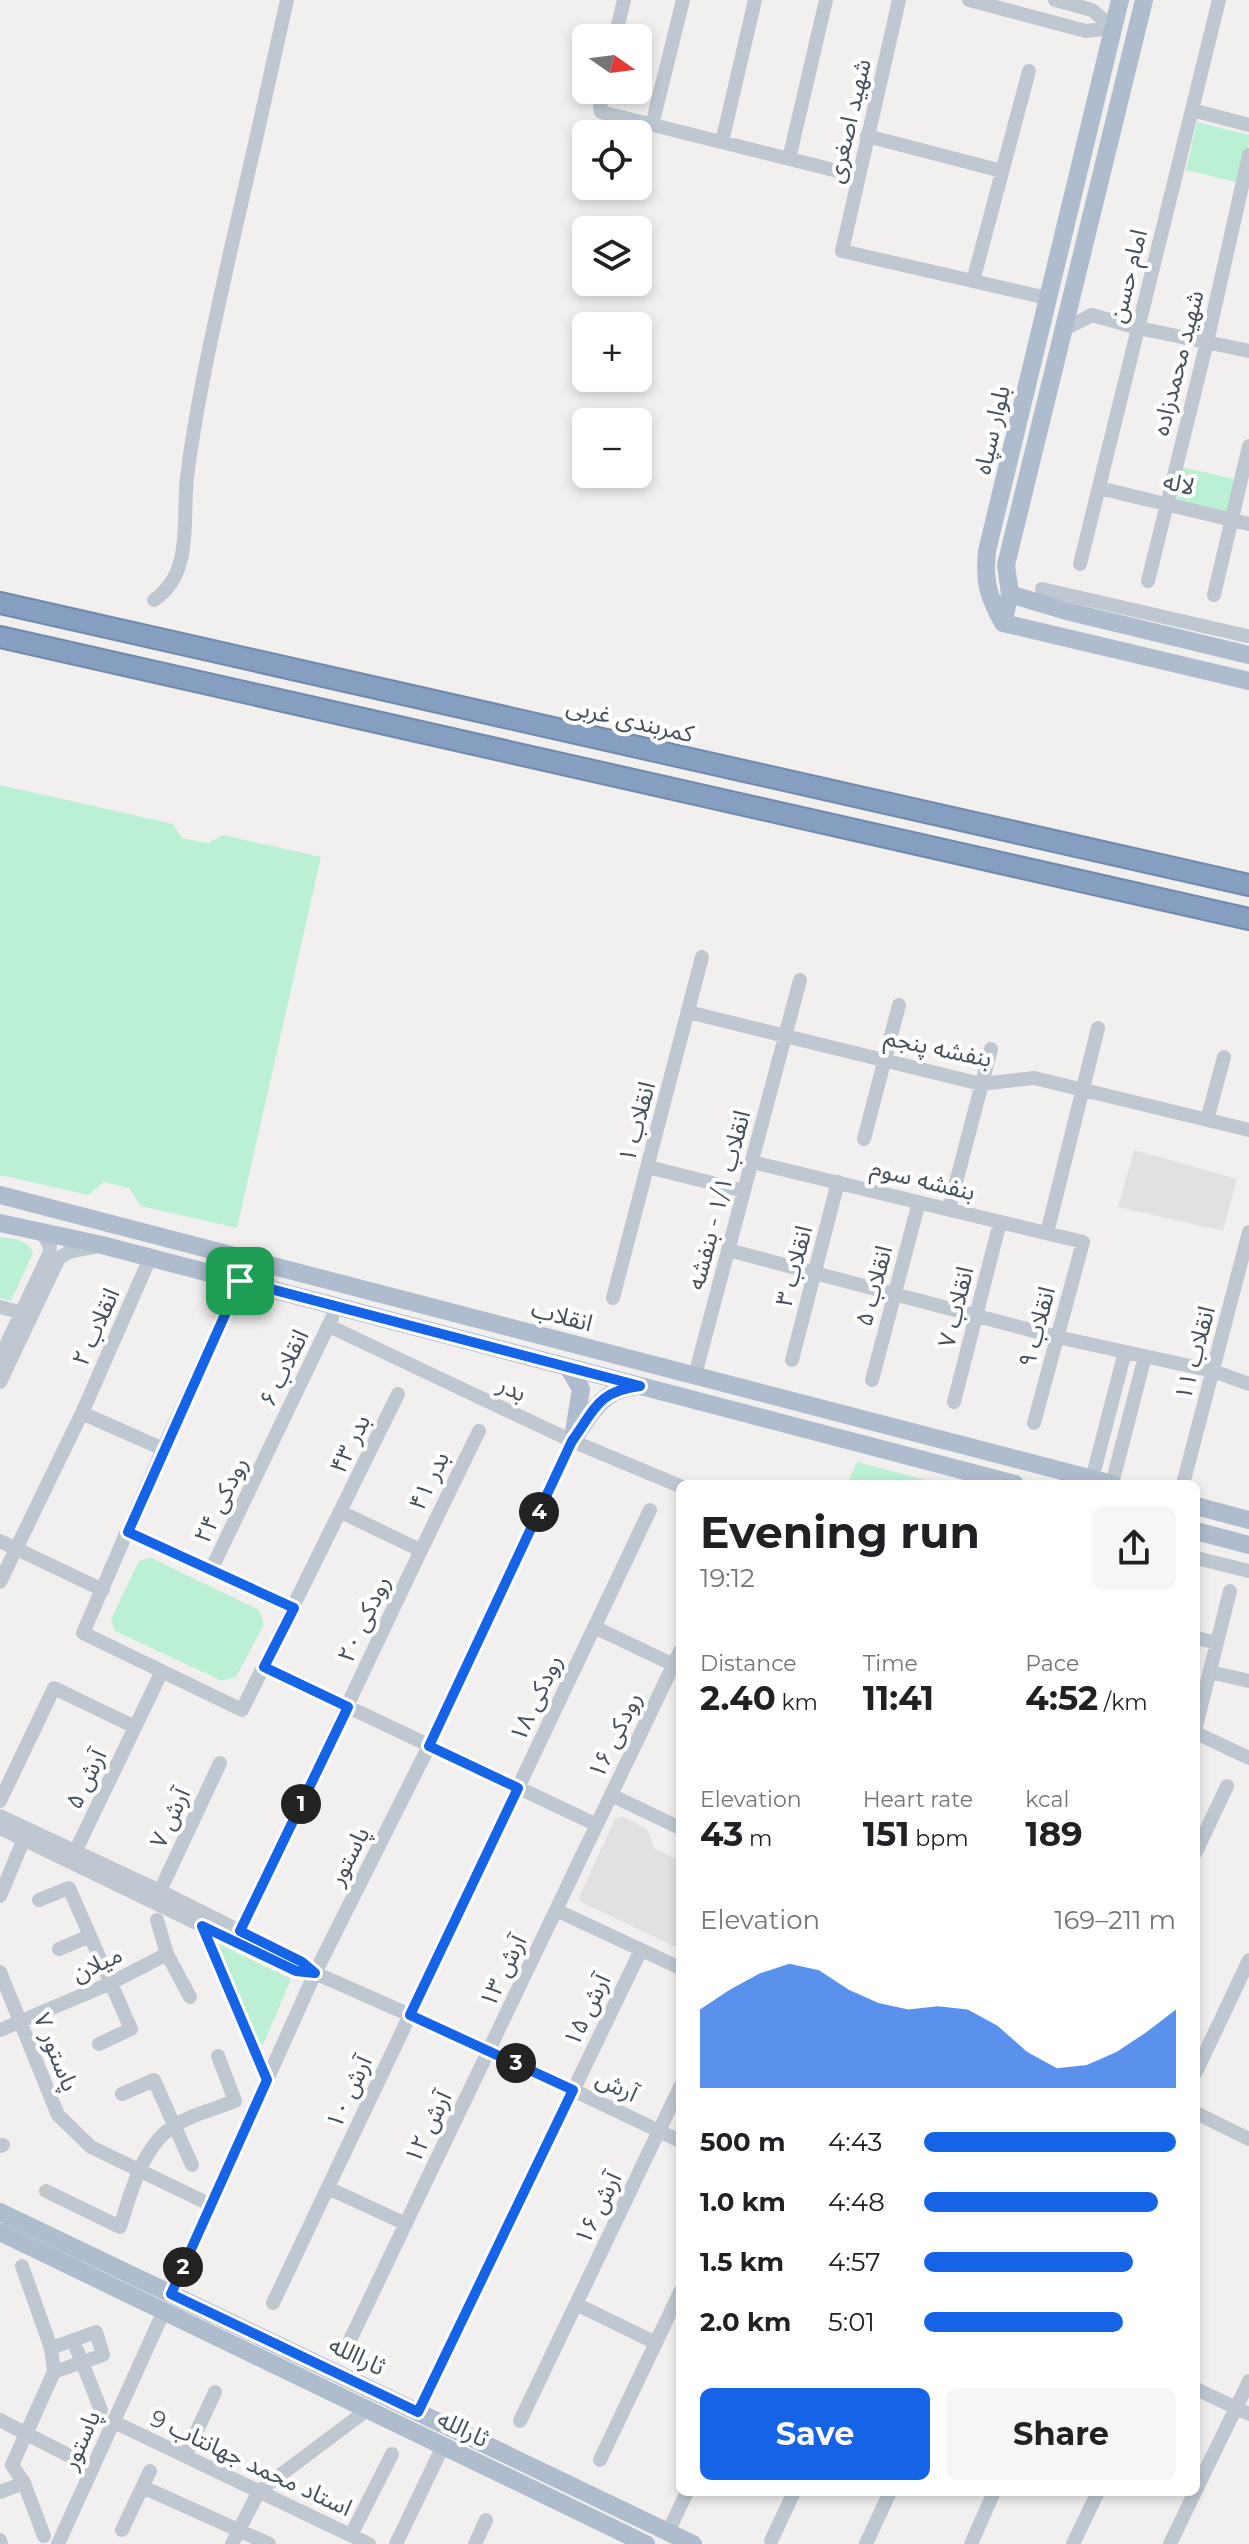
<!DOCTYPE html>
<meta charset="utf-8">
<style>
body{margin:0;font-family:Montserrat,"Noto Sans Arabic",sans-serif;background:#f6f6f6;color:#202124;height:100vh;display:flex;flex-direction:column;font-size:30px;white-space:nowrap}
*{box-sizing:border-box;margin:0}
p{font-size:26px;color:#757577}
.icon{flex:none;width:44px;height:44px;fill:none;stroke:currentColor;stroke-width:2;stroke-linecap:round;stroke-linejoin:round}
.map{position:relative;flex:1;overflow:hidden}
.sheet{position:absolute;left:676px;top:1480px;width:524px;height:1016px;display:flex;flex-direction:column;background:#fff;border-radius:12px;box-shadow:0 4px 12px #0003}
.sheet>*{flex:none}
.needle{width:52px;rotate:104deg}
.tools{position:absolute;left:572px;top:24px;display:grid;gap:16px}
.tools a{display:grid;place-items:center;width:80px;height:80px;border-radius:12px;background:#fff;box-shadow:0 4px 12px #0003;font-size:40px}
.pin{position:absolute;display:grid;place-items:center;width:68px;height:68px;color:#fff;margin:-34px;border-radius:16px;box-shadow:0 4px 12px #0006}
.km{position:absolute;width:40px;height:40px;margin:-20px;border-radius:50%;background:#222;color:#fff;font-size:22px;line-height:40px;text-align:center}
.round{display:grid;place-items:center;flex:none;width:84px;height:84px;border-radius:12px;background:#f6f6f6}
.summary{display:flex;align-items:center;justify-content:space-between;height:136px;padding:0 24px}
h1{font-size:44px;font-weight:700;line-height:60px}
.stats{display:grid;grid-template-columns:repeat(3,1fr);gap:12px;height:136px;padding:8px 24px}
.stats div{display:grid;align-content:center}
.stats b{font-size:34px;font-weight:700}
.stats small{font-size:22px;font-weight:400}
.stats p{font-size:22px}
.chart{height:224px;padding:16px 24px}
.chart p{display:flex;justify-content:space-between}
.chart svg{width:100%;height:144px;margin-top:8px;fill:#1563e6;opacity:.7}
.primary-button{display:flex;gap:16px;margin-top:auto;padding:16px 24px}
.primary-button a{flex:1;height:92px;border-radius:12px;background:#1563e6;color:#fff;font-size:32px;font-weight:700;line-height:92px;text-align:center}
.primary-button a+a{background:#f6f6f6;color:#202124}
ul{padding:0 24px;list-style:none;font-size:26px}
li{display:grid;grid-template-columns:128px 96px 1fr;align-items:center;height:60px}
li i{height:20px;border-radius:10px;background:#1563e6}
.map>svg:first-child{display:block}
.education{fill:#e3e0e1}
.green{fill:#bcf0d4}
.lines{fill:none;stroke-linecap:round;stroke-linejoin:round}
.highway-casing{stroke:#7189ab;stroke-width:24}
.minor{stroke:#bfc8d1;stroke-width:14}
.major{stroke:#aebcce;stroke-width:18}
.highway{stroke:#869ebf;stroke-width:20}
.route-casing{stroke:#fff;stroke-width:16}
.route{stroke:#1563e6;stroke-width:10}
.labels{text-anchor:middle;stroke-width:8;stroke-linejoin:round;paint-order:stroke}
.street-label{font-size:24px;fill:#47515d;stroke:#fff}
</style>
<div class="map">
<svg width="1249" height="2544" viewBox="0 0 1249 2544">
<rect width="100%" height="100%" fill="#f2efef"/>
<path class="education" d="M1134,1150L1237,1179L1223,1231L1118,1207Z
M622,1816L647,1829L654,1848L680,1861V1949L581,1902L579,1897L615,1819Z"/>
<path class="green" d="M1197,122L1249,135V144L1239,183L1186,170Z
M1181,467L1235,479L1226,515L1172,503Z
M0,785L173,824L182,838L208,843L223,835L321,857L237,1228L141,1206L129,1188L104,1182L88,1195L0,1175Z
M0,1237C13,1239 28,1239 33,1253L11,1301L0,1298Z
M857,1462L942,1484H847Z
M151,1558L259,1610L264,1624L236,1677L222,1681L115,1631L111,1619L139,1561Z
M217,1943L291,1979L263,2045L248,2034L213,1945Z"/>
<g class="lines">
<defs>
<path id="highway" d="M0,603L1249,885
M0,637L1249,919"/>
</defs>
<use href="#highway" class="highway-casing"/>
<path class="minor" d="M899,0L842,251L1047,298
M969,0L1086,31L1113,28
M1055,0L1092,10L1113,28
M615,38L624,0
M603,90L600,107L601,112L858,176
M1192,110L1249,125
M652,125L683,0
M867,136L1002,171
M722,142L755,0
M789,159L826,0
M973,281L1029,71
M1092,315L1138,328L1249,351
M1063,330L1092,315
M1099,488L1249,524
M1080,564L1219,0
M1148,581L1207,342L1249,155
M1042,589L1247,636
M1214,595L1249,446
M154,600C194,573 182,520 187,477C197,398 215,321 232,244C251,163 269,81 287,0
M688,1012L981,1084L1034,1078L1249,1130
M1207,1120L1224,1057
M864,1139L899,1005
M752,1162L1083,1242L1034,1423
M648,1167L744,1191
M949,1209L991,1049
M1047,1233L1098,1028
M728,1250L1057,1337L1213,1371L1249,1384
M240,1281L163,1449L83,1633L242,1710L398,1394
M613,1298L702,957
M0,1307L27,1314
M329,1326L572,1441L680,1486
M0,1358L49,1254L50,1246L42,1232
M792,1360L838,1182
M695,1375L800,980
M872,1380L919,1202
M0,1382L59,1258L69,1252L99,1246
M954,1402L1000,1222
M82,1413L163,1449
M1092,1479L1125,1352
M1112,1484L1145,1356
M1183,1484L1249,1232
M341,1512L420,1550
M128,1532L294,1608
M0,1541L103,1590
M1196,1558L1249,1571
M211,1570L332,1318
M0,1582L82,1413L150,1258
M594,1627L674,1665
M1196,1638L1217,1643
M264,1667L597,1825
M1210,1672L1249,1681
M1196,1726L1230,1591
M1196,1733L1249,1758
M611,1795L680,1828
M0,1801L54,1688L135,1727
M0,1816L160,1891L302,1962L315,1973L489,2050L680,2141
M0,1828L296,1971L315,1973
M76,1850L162,1671
M1196,1852L1227,1786
M160,1891L220,1763
M0,1896L26,1834
M39,1900L69,1888L131,2029L99,2044
M556,1910L680,1968
M157,1920L167,1954L190,1997
M202,1926L267,2080
M240,1931C320,1765 397,1597 479,1431
M59,1949L90,1936
M0,1972L58,2115L91,2147L211,2205
M0,2030L111,1983L167,1954
M1196,2072L1249,1960
M122,2094L154,2080L192,2165
M1196,2113L1249,2139
M0,2146L3,2145
M328,2188L406,2224
M46,2191L120,2227C130,2195 142,2148 171,2128C189,2115 215,2109 235,2101L218,2056
M22,2266L51,2348L54,2372L12,2465L24,2483L44,2536
M171,2294L315,1973L429,1746L572,1441
M273,2303L650,1510
M576,2304L656,2343
M73,2340L101,2410
M350,2340L680,1651
M51,2348L96,2332L103,2355L54,2372
M1196,2389L1249,2414
M418,2412L641,1950
M0,2420L93,2468
M520,2421L680,2087
M114,2422L369,2544
M185,2456L215,2392
M600,2460L680,2292
M143,2487L269,2544
M1196,2490L1249,2381
M0,2492L24,2483
M122,2530L150,2471
M668,2532L687,2492
M351,2535L392,2454
M0,2540L1,2544
M771,2541L794,2492
M58,2544L164,2311
M232,2544L259,2491L367,2410
M396,2544L443,2446
M475,2544L486,2520
M866,2544L890,2492
M971,2544L994,2492
M1073,2544L1098,2492
M1170,2544L1195,2492"/>
<path class="major" d="M1120,0L987,551C984,582 988,596 1003,623L1249,681
M1010,594L1066,611L1249,655
M1003,623L1010,594L1006,565L1144,0
M0,1195L1112,1484
M0,1223L102,1245L1015,1484
M568,1367L581,1389L574,1432
M572,1441C589,1417 601,1390 633,1387
M1196,1506L1249,1520
M1196,1531L1249,1545
M0,2212L693,2544
M0,2232L646,2544"/>
<use href="#highway" class="highway"/>
</g>
<g class="lines">
<defs>
<path id="route" d="M240,1281L640,1386C598,1391 595,1409 572,1441L429,1746L518,1788L410,2015L573,2090L418,2412L171,2294L267,2080L202,1926L296,1971L315,1973L302,1962L240,1931L348,1707L264,1667L294,1608L128,1532Z"/>
</defs>
<use href="#route" class="route-casing"/>
<use href="#route" class="route"/>
</g>
<g class="labels">
<g class="street-label">
<text transform="translate(849 121) rotate(-77)" y="8">شهید اصغری</text>
<text transform="translate(1128 276) rotate(-76)" y="8">امام حسن</text>
<text transform="translate(1178 363) rotate(-76)" y="8">شهید محمدزاده</text>
<text transform="translate(992 430) rotate(-77)" y="8">بلوار سپاه</text>
<text transform="translate(1179 484) rotate(13)" y="8">لاله</text>
<text transform="translate(630 720) rotate(13)" y="8">کمربندی غربی</text>
<text transform="translate(938 1048) rotate(12)" y="8">بنفشه پنجم</text>
<text transform="translate(637 1122) rotate(-75)" y="8">انقلاب ۱</text>
<text transform="translate(923 1180) rotate(14)" y="8">بنفشه سوم</text>
<text transform="translate(719 1200) rotate(-75)" y="8">انقلاب ۱/۱ - بنفشه</text>
<text transform="translate(794 1266) rotate(-75)" y="8">انقلاب ۳</text>
<text transform="translate(874 1286) rotate(-75)" y="8">انقلاب ۵</text>
<text transform="translate(956 1307) rotate(-76)" y="8">انقلاب ۷</text>
<text transform="translate(562 1316) rotate(15)" y="8">انقلاب</text>
<text transform="translate(96 1327) rotate(-66)" y="8">انقلاب ۲</text>
<text transform="translate(1037 1327) rotate(-75)" y="8">انقلاب ۹</text>
<text transform="translate(1195 1353) rotate(-75)" y="8">انقلاب ۱۱</text>
<text transform="translate(284 1368) rotate(-64)" y="8">انقلاب ۶</text>
<text transform="translate(512 1389) rotate(25)" y="8">بدر</text>
<text transform="translate(350 1444) rotate(-64)" y="8">بدر ۴۳</text>
<text transform="translate(429 1481) rotate(-64)" y="8">بدر ۴۱</text>
<text transform="translate(221 1500) rotate(-64)" y="8">رودکی ۲۴</text>
<text transform="translate(364 1619) rotate(-65)" y="8">رودکی ۲۰</text>
<text transform="translate(536 1698) rotate(-65)" y="8">رودکی ۱۸</text>
<text transform="translate(615 1735) rotate(-64)" y="8">رودکی ۱۶</text>
<text transform="translate(86 1779) rotate(-64)" y="8">آرش ۵</text>
<text transform="translate(170 1818) rotate(-65)" y="8">آرش ۷</text>
<text transform="translate(349 1856) rotate(-63)" y="8">پاستور</text>
<text transform="translate(97 1964) rotate(-25)" y="8">میلان</text>
<text transform="translate(503 1971) rotate(-64)" y="8">آرش ۱۳</text>
<text transform="translate(587 2010) rotate(-64)" y="8">آرش ۱۵</text>
<text transform="translate(56 2052) rotate(68)" y="8">پاستور ۷</text>
<text transform="translate(617 2086) rotate(26)" y="8">آرش</text>
<text transform="translate(349 2092) rotate(-65)" y="8">آرش ۱۰</text>
<text transform="translate(428 2127) rotate(-64)" y="8">آرش ۱۲</text>
<text transform="translate(598 2208) rotate(-64)" y="8">آرش ۱۶</text>
<text transform="translate(357 2356) rotate(26)" y="8">ثاراالله</text>
<text transform="translate(463 2429) rotate(26)" y="8">ثارالله</text>
<text transform="translate(81 2440) rotate(-66)" y="8">پاستور</text>
<text transform="translate(251 2463) rotate(25)" y="8">استاد محمد جهانتاب 9</text>
</g>
</g>
</svg>
<div class="tools">
<a><svg class="needle" viewBox="-14 -14 28 28"><path d="M0-13l5 13h-10z" fill="#e53935"/><path d="M0 13l5-13h-10z" fill="#757577"/></svg></a>
<a><svg class="icon" aria-label="locate" viewBox="0 0 24 24"><circle cx="12" cy="12" r="6"/><path d="M12 2v4M12 18v4M2 12h4M18 12h4"/></svg></a>
<a><svg class="icon" aria-label="layers" viewBox="0 0 24 24"><path d="M12 4l9 5-9 5-9-5zM3 14l9 5 9-5"/></svg></a>
<a>+</a>
<a>−</a>
</div>
<div class="pin" style="left:240px;top:1281px;background:#1e9e55"><svg class="icon" aria-label="arrive" viewBox="0 0 24 24"><path d="M6 21V4h12l-3 4 3 4H6"/></svg></div>
<b class="km" style="left:301px;top:1804px">1</b>
<b class="km" style="left:183px;top:2267px">2</b>
<b class="km" style="left:516px;top:2063px">3</b>
<b class="km" style="left:539px;top:1512px">4</b>
<section class="sheet">
<div class="summary"><div><h1>Evening run</h1><p>19:12</p></div><a class="round"><svg class="icon" aria-label="share" viewBox="0 0 24 24"><path d="M12 15V3M7 8l5-5 5 5M5 13v7h14v-7"/></svg></a></div>
<div class="stats">
<div><p>Distance</p><b>2.40<small> km</small></b></div>
<div><p>Time</p><b>11:41</b></div>
<div><p>Pace</p><b>4:52<small> /km</small></b></div>
</div>
<div class="stats">
<div><p>Elevation</p><b>43<small> m</small></b></div>
<div><p>Heart rate</p><b>151<small> bpm</small></b></div>
<div><p>kcal</p><b>189</b></div>
</div>
<div class="chart"><p><span>Elevation</span>169–211 m</p>
<svg viewBox="0 0 160 44" preserveAspectRatio="none"><path d="M0 44V20L10 14L20 9L30 6L40 8L50 14L60 18L70 20L80 19L90 20L100 25L110 33L120 38L130 37L140 33L150 27L160 20V44z"/></svg>
</div>
<ul>
<li><b>500 m</b>4:43<i style="width:100%"></i></li>
<li><b>1.0 km</b>4:48<i style="width:93%"></i></li>
<li><b>1.5 km</b>4:57<i style="width:83%"></i></li>
<li><b>2.0 km</b>5:01<i style="width:79%"></i></li>
</ul>
<div class="primary-button"><a>Save</a><a>Share</a></div>
</section>
</div>
